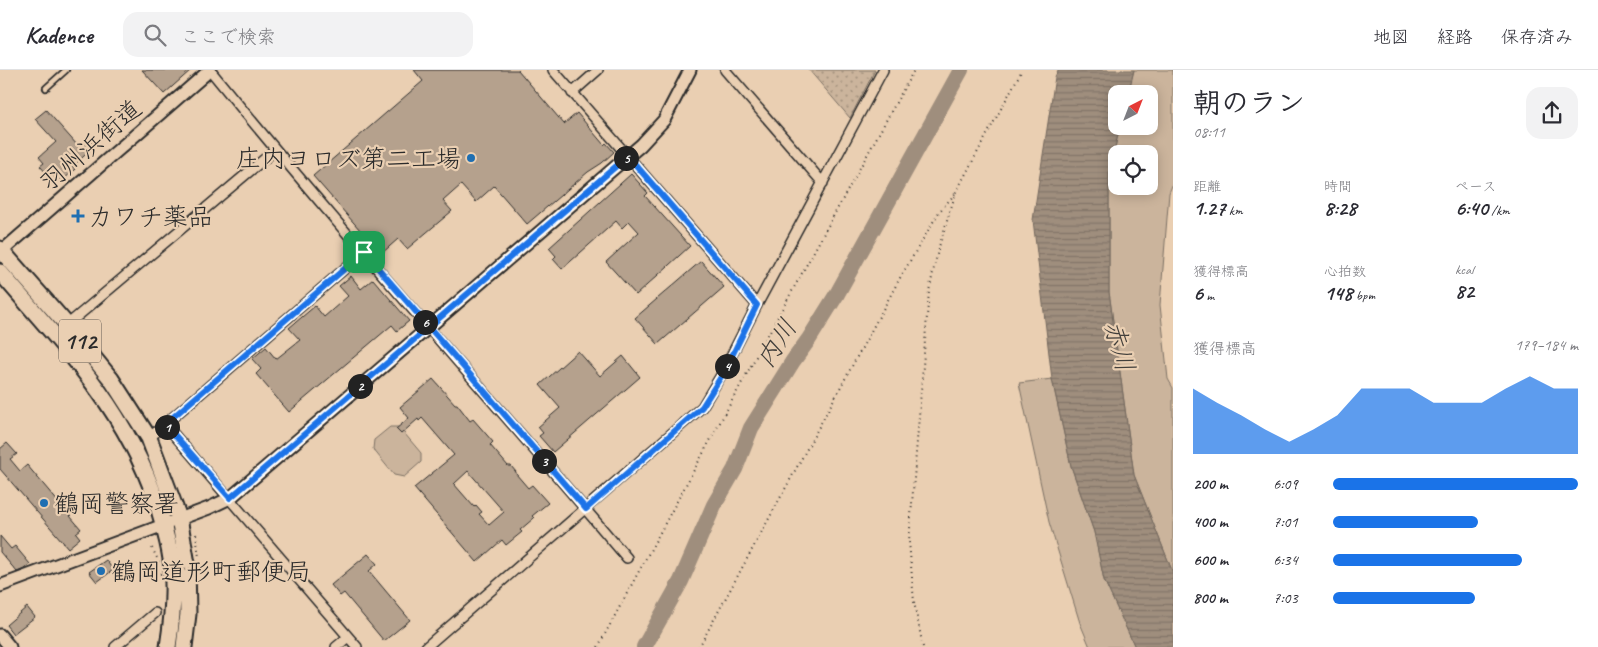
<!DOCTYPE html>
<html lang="ja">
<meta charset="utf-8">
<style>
body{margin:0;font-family:Caveat,"Klee One",sans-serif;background:#f2f2f3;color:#2b2b33;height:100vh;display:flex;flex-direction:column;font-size:19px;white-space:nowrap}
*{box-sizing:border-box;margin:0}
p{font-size:16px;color:#7c7c81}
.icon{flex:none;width:28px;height:28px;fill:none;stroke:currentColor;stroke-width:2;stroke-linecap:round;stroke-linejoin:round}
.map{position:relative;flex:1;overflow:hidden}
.side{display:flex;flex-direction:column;background:#fff;width:425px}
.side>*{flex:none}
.needle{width:32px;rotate:42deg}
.buttons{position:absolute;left:1108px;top:15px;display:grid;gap:10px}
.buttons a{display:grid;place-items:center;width:50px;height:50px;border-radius:10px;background:#fff;box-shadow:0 2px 12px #0003;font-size:25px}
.pin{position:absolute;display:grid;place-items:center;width:42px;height:42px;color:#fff;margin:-21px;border-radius:10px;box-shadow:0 2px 8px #0006}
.km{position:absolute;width:25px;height:25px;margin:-12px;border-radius:50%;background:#222;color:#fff;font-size:14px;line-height:25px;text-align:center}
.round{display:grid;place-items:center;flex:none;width:52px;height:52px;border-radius:15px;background:#f2f2f3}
.head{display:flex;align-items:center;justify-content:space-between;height:85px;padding:0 20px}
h1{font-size:28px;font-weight:700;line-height:38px}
.metrics{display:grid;grid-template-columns:repeat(3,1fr);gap:8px;height:85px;padding:5px 20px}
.metrics div{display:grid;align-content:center}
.metrics b{font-size:21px;font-weight:700}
.metrics small{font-size:14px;font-weight:400}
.metrics p{font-size:14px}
.chart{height:140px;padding:10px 20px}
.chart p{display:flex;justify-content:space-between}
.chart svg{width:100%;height:90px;margin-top:5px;fill:#1a73e8;opacity:.7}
ul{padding:0 20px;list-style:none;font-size:16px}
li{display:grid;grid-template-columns:80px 60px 1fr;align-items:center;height:38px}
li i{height:12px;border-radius:6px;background:#1a73e8}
header{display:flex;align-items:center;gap:30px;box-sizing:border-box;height:70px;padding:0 25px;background:#fff;border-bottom:1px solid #e1e1e2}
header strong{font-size:24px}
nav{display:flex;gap:28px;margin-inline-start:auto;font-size:18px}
.search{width:350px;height:45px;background:#f2f2f3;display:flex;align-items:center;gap:12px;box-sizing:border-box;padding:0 18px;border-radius:15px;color:#7c7c81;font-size:19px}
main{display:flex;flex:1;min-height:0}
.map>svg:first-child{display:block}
.green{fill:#cbb49c;stroke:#7b7064;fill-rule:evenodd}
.park{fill:url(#park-dots);stroke:#7b7064}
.water{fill:url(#water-rules);stroke:#71665c}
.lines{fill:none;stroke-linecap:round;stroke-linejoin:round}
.river{stroke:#9f8e7d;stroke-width:16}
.building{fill:#b5a18d;stroke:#2b2b2b;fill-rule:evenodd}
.lane-casing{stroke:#2b2b2b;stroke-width:8}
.street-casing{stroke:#2b2b2b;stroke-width:12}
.secondary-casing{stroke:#2b2b2b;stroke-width:15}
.highway-casing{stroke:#2b2b2b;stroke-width:19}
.path{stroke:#2b2b2b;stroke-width:2;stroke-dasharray:1 4;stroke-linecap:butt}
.lane{stroke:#eacfb2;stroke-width:4.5}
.street{stroke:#eacfb2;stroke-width:9}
.secondary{stroke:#eacfb2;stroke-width:11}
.highway{stroke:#eacfb2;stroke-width:15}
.path-bridge{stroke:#2b2b2b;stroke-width:2;stroke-dasharray:1 4;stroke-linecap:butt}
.route-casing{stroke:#fff;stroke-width:10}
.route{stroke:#1a73e8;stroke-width:6}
.poi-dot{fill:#1f6fb2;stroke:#eacfb2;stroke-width:2}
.labels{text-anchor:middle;stroke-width:4.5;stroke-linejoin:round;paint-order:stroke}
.shield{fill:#eacfb2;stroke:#645c54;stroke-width:1}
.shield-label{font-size:24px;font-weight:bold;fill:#2b2b2b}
.street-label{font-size:25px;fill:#2b2b2b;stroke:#eacfb2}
.poi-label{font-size:25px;fill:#2b2b2b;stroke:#eacfb2;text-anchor:start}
.water-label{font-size:26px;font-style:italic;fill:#423f3b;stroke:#eacfb2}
</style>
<header>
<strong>Kadence</strong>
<div class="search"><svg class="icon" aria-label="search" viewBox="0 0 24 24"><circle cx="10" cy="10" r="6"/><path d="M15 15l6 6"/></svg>ここで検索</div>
<nav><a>地図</a><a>経路</a><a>保存済み</a></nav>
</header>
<main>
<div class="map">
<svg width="1173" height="577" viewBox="0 0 1173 577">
<defs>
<pattern id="park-dots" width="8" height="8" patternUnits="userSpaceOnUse" patternTransform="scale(1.25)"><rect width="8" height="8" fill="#cbb49c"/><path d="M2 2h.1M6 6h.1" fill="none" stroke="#a5937f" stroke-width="1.8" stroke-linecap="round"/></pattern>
<pattern id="water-rules" width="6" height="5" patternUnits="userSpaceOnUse" patternTransform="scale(1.25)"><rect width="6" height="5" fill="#9f8e7d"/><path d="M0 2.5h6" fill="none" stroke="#827467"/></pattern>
</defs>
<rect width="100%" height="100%" fill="#eacfb2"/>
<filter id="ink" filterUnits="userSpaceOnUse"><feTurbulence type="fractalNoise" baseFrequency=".02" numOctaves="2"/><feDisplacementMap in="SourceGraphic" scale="10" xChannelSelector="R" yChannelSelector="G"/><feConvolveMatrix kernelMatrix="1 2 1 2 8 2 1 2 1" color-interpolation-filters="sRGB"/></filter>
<g filter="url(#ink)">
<path class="green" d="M1134,0H1173V113L1169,123L1160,235L1168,309L1173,318V503L1134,405L1109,222V103L1120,56H1149V24H1128ZM1116,84H1149V116H1116Z
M1052,309L1071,396L1094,462L1104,510L1135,577H1090L1080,553L1049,452L1019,313Z
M390,357H399L421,383V392L404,407L394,405L373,379L374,370Z"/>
<path class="park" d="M809,0H875L850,48Z"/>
<path class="water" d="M1058,0H1134L1128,24H1116V56H1120L1109,103V222L1134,405L1173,503V577H1135L1104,510L1094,462L1071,396L1052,309L1033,150L1055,7Z"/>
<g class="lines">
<path class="river" d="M644,577L681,511L714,435L735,399L751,358L793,291L809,269L837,224L961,0"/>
</g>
<path class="building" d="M142,0H191L164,24Z
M414,0H518L564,54L577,43L604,75L606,73L614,82L602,93L588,102L527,154L494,116L476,132L461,115L443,131L452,141L407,179L398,169L381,184L313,106L423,11Z
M46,40L78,76L88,68L95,76L73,96L75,99L60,113L50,102L48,105L40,96L44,93L39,87L56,72L35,49Z
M631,104L648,123L645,126L690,176L636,225L606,192L639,162L629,151L622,158L616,151L562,199L553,189L556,186L549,178Z
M701,191L724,217L658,274L635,248Z
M351,206L361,219L373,209L409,251L397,261L392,255L289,342L256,304L261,299L252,289L266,277L276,289L300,270L289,258L315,236L324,247L348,226L339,216Z
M578,281L600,306L623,286L640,307L553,382L539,366L543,363L538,357L560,338L540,315Z
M433,309L455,334H457L470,351L473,349L493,372L490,375L508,396H511L516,402V404L528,418L532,415L548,433L532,446L534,448L520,460L522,462L506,475L502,470L477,492L414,418L454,385L422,348L419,351L418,349L401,364L396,359L409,348L400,337ZM468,401L504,442L489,455L479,444L482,442L476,435L474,437L454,414Z
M7,373L17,384L10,389L20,401L27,395L81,459L76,463L80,468L68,478L0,399V379Z
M0,466L11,479L15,476L30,494L24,499L17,502L0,482Z
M368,484L377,494L369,501L410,550L384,571L344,523L340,526L331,515Z
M106,490L113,500L97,512L89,502Z
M27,537L35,547L13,564L6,555Z"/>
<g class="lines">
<defs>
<path id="lane" d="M46,18L66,0"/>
<path id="street" d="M210,0C345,166 489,325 627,488
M553,0L757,235
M725,0L823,113
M572,23L598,0
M67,255L275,80
M165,354L357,577
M149,368L364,182
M115,577L155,543
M336,577L348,567
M426,577L702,337L723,302L757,235L883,0"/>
<path id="secondary" d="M0,183L210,0
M0,516L209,438L230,428L641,75L664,50L690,0
M0,565L10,577"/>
<path id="highway" d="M0,179L67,255L111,309L149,368L179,448L187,494L188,544L184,577
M0,202C68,282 133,345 162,450C166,466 171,481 172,498C175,524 172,551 168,577"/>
</defs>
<use href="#lane" class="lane-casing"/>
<use href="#street" class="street-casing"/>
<use href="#secondary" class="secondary-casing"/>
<use href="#highway" class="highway-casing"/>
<path class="path" d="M196,464L199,487
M152,478L159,492
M598,577C702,384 808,192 914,0
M699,577L900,208L939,142L955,124
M923,577L914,532L909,471L929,221L938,180L956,122L1022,0"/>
<use href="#lane" class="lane"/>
<use href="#street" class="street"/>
<use href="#secondary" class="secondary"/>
<use href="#highway" class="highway"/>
<path class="path-bridge" d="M160,504L200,497"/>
</g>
</g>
<g class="lines" filter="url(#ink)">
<defs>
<path id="route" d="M364,182L165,354L230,428L429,257L586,439L702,337L724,302L757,235L628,86L429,257L364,182"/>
</defs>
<use href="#route" class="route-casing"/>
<use href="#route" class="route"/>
</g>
<g class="poi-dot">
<circle cx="471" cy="88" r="5"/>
<path d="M75.5 138.5h5v5h5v5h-5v5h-5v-5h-5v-5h5z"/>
<circle cx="44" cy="433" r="5"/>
<circle cx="101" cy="501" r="5"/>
</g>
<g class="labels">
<rect class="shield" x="59" y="249.5" width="42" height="43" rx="4"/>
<g class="shield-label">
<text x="80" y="279">112</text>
</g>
<g class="street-label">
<text transform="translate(90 75) rotate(-41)" y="9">羽州浜街道</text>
</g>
<g class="poi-label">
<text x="461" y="97" text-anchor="end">庄内ヨロズ第二工場</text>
<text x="88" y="155">カワチ薬品</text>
<text x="54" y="442">鶴岡警察署</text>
<text x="111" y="510">鶴岡道形町郵便局</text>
</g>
<g class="water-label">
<text transform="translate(776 273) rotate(-57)" y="9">内川</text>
<text transform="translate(1120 276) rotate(75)" y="9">赤川</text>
</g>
</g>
</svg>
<div class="buttons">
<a><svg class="needle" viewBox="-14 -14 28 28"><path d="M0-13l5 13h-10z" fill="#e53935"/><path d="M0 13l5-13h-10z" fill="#7c7c81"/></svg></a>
<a><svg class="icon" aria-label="locate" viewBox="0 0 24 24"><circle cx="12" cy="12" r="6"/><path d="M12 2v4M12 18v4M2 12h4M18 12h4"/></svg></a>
</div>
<div class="pin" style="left:364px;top:182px;background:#1e9e55"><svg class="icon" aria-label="arrive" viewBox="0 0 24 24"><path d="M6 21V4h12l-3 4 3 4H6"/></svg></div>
<b class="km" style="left:167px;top:357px">1</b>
<b class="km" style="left:360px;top:316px">2</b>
<b class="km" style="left:544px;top:391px">3</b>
<b class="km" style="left:727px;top:296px">4</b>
<b class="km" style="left:626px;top:88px">5</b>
<b class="km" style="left:425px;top:252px">6</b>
</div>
<section class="side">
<div class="head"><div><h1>朝のラン</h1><p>08:11</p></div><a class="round"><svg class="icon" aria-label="share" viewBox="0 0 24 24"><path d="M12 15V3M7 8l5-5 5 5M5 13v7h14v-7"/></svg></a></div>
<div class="metrics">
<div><p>距離</p><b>1.27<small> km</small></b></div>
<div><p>時間</p><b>8:28</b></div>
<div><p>ペース</p><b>6:40<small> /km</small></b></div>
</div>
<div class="metrics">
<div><p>獲得標高</p><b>6<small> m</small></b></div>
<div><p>心拍数</p><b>148<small> bpm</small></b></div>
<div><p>kcal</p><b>82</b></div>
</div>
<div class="chart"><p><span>獲得標高</span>179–184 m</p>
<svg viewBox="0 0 160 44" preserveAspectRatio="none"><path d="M0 44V12L10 19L20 25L30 32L40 38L50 32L60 25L70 12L80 12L90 12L100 19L110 19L120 19L130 12L140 6L150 12L160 12V44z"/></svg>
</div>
<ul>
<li><b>200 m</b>6:09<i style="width:100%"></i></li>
<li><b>400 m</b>7:01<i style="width:59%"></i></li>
<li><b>600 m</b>6:34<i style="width:77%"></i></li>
<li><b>800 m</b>7:03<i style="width:58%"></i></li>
</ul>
</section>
</main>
